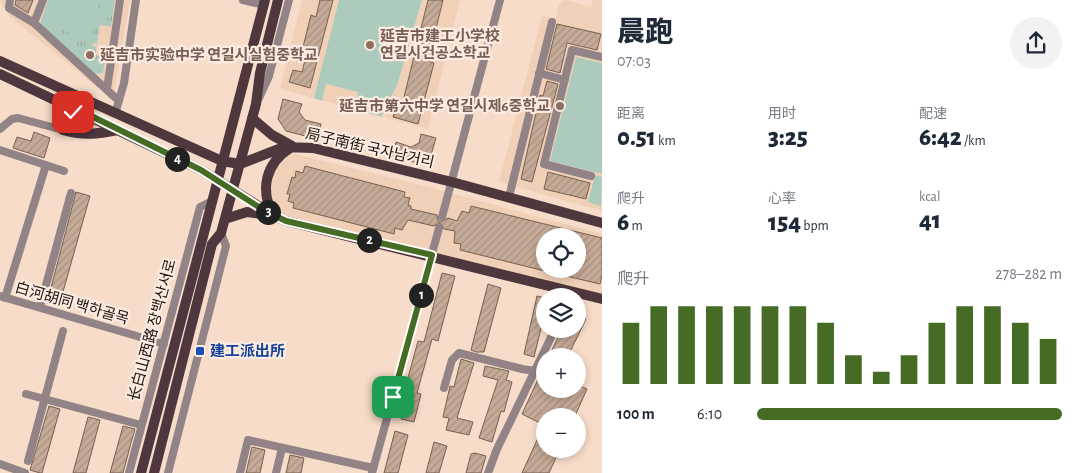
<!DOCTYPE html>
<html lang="zh">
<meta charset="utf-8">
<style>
body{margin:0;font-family:"Alegreya Sans","Noto Sans SC","Noto Sans KR",sans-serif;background:#f2f2f3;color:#1f2937;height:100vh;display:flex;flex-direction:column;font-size:19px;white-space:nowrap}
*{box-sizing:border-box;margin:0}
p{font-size:16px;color:#747a83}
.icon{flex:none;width:28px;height:28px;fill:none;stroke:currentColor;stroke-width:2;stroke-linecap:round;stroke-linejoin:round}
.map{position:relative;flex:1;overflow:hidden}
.details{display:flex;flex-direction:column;background:#fff;width:475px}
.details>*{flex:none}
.tools{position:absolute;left:536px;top:228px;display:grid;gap:10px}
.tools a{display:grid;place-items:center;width:50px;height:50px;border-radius:50%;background:#fff;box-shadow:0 2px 8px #0003;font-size:25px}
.pin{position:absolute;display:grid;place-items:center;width:42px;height:42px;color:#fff;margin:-21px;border-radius:10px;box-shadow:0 2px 8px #0006}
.km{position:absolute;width:25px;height:25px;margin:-12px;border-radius:50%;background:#222;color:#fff;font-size:14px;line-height:25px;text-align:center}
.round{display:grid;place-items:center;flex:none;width:52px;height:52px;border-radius:26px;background:#f2f2f3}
.headline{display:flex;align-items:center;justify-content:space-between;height:85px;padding:0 15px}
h1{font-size:28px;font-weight:800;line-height:38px}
.figures{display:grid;grid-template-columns:repeat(3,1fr);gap:8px;height:85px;padding:5px 15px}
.figures div{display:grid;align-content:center}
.figures b{font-size:25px;font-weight:800}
.figures small{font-size:14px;font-weight:400}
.figures p{font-size:14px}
.chart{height:140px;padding:10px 15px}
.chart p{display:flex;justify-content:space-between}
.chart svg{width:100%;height:90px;margin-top:5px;stroke:#466b24;stroke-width:6}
ul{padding:0 15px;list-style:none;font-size:16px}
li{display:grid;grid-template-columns:80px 60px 1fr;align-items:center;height:38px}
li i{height:12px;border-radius:6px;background:#466b24}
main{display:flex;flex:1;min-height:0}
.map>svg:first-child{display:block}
.built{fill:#f1d0b8;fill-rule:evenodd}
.grass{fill:url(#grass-tufts)}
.garden{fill:#adcbbc}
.building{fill:url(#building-hatch);stroke:#77604f}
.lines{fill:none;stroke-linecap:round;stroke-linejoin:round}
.minor{stroke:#918386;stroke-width:8}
.major{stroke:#4f373e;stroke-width:10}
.route-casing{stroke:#fff;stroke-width:10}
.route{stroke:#466b24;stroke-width:6}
.education-dot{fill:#8d6e63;stroke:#fbebe0;stroke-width:2}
.transit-dot{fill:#1a4fb4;stroke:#fbebe0;stroke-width:2}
.labels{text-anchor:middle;stroke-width:4.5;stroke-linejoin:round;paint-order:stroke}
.education-label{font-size:15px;font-weight:bold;fill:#785e54;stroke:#fbebe0;text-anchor:start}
.street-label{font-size:15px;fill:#1d140d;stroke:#fbebe0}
.transit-label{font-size:15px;font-weight:bold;fill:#164399;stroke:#fbebe0;text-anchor:start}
</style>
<main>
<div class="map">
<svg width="602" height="473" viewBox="0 0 602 473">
<defs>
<pattern id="grass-tufts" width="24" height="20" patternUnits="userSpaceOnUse" patternTransform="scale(1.25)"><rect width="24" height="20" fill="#adcbbc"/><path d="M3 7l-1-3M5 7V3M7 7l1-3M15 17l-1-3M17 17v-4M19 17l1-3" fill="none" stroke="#94ada0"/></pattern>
<pattern id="building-hatch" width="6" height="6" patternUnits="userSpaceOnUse" patternTransform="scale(1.25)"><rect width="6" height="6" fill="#c5aa97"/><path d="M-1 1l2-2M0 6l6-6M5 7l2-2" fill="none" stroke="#a99181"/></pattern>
</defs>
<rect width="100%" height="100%" fill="#f6dcc9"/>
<path class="built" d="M0,0H130L113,100L9,16Z
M302,0H460L428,129L280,89Z
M565,0L591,7L593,0H602V211L499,182L542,16L556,19L559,5Z
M291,153L429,187L602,234V294L279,214L272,205L269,190L273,172ZM545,236H578V269H545Z"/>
<path class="grass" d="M48,0H115L111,27L100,25L97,44L93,43L92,45L96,47V55L106,57L103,73L94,74L40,24Z"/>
<path class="garden" d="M50,0H101L86,39L41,22Z
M339,0H422L397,86L389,100H386L382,117L355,109L358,92L326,84L322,101L314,98Z
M576,57L602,63V174L550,161Z
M595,175L602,177L601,206L588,202Z"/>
<path class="building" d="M16,0H33L28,13L15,5Z
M320,0H333L310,88L289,82L293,70L302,72L308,48L303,47L311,15L316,17Z
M428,0H443L428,61L434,63L418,124L393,117L398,99L403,101Z
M557,24L601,34L597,50L567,43L560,73L546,69Z
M547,81L558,84L532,182L521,179L540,95L543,96Z
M283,99L302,104L299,112L305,120L321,124L317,139L286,131L278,119Z
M34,132L50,138L44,158L13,148L17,137L31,141Z
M421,134L436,138L431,155L417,163L392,156L396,142L411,147L419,143Z
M305,166L405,192L404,197L410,198L408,205L411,206V209L437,215L438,221L441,222L448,218L457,221L462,211L469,213L471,206L602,238V275L600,284L545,271L546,269H578V236H545V271L460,250L461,244L454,243L455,231L444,229L440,223L434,226L408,220L402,230L395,228L394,234L293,208L294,203L288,201L290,194H287L292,177L295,178L296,171L303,173Z
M548,172L590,183L586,199L544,189Z
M76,192L90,196L59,306L47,303Z
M442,273L455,276L438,341L432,339L417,393L421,394L414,422L401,419L410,386L406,385L418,341L424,342Z
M488,284L501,288L484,352H476L471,350Z
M537,296L545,298V312L534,357L524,354Z
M578,315L586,319L568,356H549L562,329H578Z
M461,359L474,363L457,418L473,422L469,435L446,430L449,418L443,417L450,386L454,387Z
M545,364V389H578V385L587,389L575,416H545V449H560L549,473H522L544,425L522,414Z
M485,366L509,371L506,380L512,382L504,412L501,411L492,442L479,438L498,380L483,376Z
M49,406L60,409L42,473H40L30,470Z
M88,417L100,420L86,473H73Z
M123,426L135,429L131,443L123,473H110Z
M395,431L408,435L398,473H384Z
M434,442L447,446L439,473H426Z
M252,447L265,450L260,473H246Z
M475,453L486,456L481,473H466L471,454Z
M290,455L304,458L301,473H286Z"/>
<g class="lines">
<path class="minor" d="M10,0L9,8L34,23L119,101
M243,0L264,5
M34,23L43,0
M539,73L565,80
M107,89L120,0
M259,98L269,76L289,0
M115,114L124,83L136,0
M0,129L12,119L18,118L63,130
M0,150L64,171
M591,176L544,164L572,50L602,57
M509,197L552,22
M442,217L500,0
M0,296L164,344
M5,298L46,165
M40,307L71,193
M444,388L452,360L459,353L522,369L535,371
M26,394L141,425
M28,461L63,331
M0,464L25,473
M129,473L200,207L212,201
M168,473L226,246L221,233
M240,473L248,440L373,468
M276,473L282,448
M372,473L439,228
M488,473L497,449L555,329"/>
<path class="major" d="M0,61L222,161L240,164L284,147L313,148L452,182L602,223
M0,74L201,170L273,215L286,221L602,299
M73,107L71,121L63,130C83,136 98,134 118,130
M252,118L272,135L292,146
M273,215C260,190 265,164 290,148
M225,219L247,212L269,215
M141,473L265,0
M154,473L212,244L221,233L256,104L260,73L278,0"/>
</g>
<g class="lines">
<defs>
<path id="route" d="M73,112V107L201,170L265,211L286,221L432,255L393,397"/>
</defs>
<use href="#route" class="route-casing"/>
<use href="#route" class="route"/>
</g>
<g class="education-dot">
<circle cx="370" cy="45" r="5"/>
<circle cx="90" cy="55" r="5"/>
<circle cx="560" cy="106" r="5"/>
</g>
<rect class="transit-dot" x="195" y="346" width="10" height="10" rx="2.5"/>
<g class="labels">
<g class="education-label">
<text x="380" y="41">延吉市建工小学校<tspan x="380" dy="17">연길시건공소학교</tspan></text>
<text x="100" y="60">延吉市实验中学 연길시실험중학교</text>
<text x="550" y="111" text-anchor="end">延吉市第六中学 연길시제6중학교</text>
</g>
<g class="street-label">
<text transform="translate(370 148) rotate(13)" y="5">局子南街 국자남거리</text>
<text transform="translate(72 303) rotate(16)" y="5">白河胡同 백하골목</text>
<text transform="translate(152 330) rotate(-75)" y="5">长白山西路 장백산서로</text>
</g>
<g class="transit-label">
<text x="210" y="356">建工派出所</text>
</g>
</g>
</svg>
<div class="tools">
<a><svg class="icon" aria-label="locate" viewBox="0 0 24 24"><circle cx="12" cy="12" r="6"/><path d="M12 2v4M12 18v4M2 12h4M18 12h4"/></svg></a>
<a><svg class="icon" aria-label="layers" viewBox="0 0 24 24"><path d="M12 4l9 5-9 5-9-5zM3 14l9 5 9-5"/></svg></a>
<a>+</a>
<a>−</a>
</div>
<div class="pin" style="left:393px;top:397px;background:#1e9e55"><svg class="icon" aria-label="arrive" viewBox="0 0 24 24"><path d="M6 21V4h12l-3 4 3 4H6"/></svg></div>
<div class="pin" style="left:73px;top:112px;background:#d93025"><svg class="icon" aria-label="check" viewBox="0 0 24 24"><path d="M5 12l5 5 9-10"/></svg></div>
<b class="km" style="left:421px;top:295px">1</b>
<b class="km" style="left:369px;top:240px">2</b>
<b class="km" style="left:268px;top:212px">3</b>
<b class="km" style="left:177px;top:159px">4</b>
</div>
<section class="details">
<div class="headline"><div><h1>晨跑</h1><p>07:03</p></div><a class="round"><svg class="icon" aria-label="share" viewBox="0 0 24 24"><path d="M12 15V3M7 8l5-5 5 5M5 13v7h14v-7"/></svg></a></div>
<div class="figures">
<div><p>距离</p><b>0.51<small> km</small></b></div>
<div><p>用时</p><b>3:25</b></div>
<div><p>配速</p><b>6:42<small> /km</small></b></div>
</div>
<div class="figures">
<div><p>爬升</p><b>6<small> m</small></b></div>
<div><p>心率</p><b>154<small> bpm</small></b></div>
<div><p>kcal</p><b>41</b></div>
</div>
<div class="chart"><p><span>爬升</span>278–282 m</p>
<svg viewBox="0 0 160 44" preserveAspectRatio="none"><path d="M5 44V14M15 44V6M25 44V6M35 44V6M45 44V6M55 44V6M65 44V6M75 44V14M85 44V30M95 44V38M105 44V30M115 44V14M125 44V6M135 44V6M145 44V14M155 44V22"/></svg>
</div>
<ul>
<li><b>100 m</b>6:10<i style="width:100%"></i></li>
</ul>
</section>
</main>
